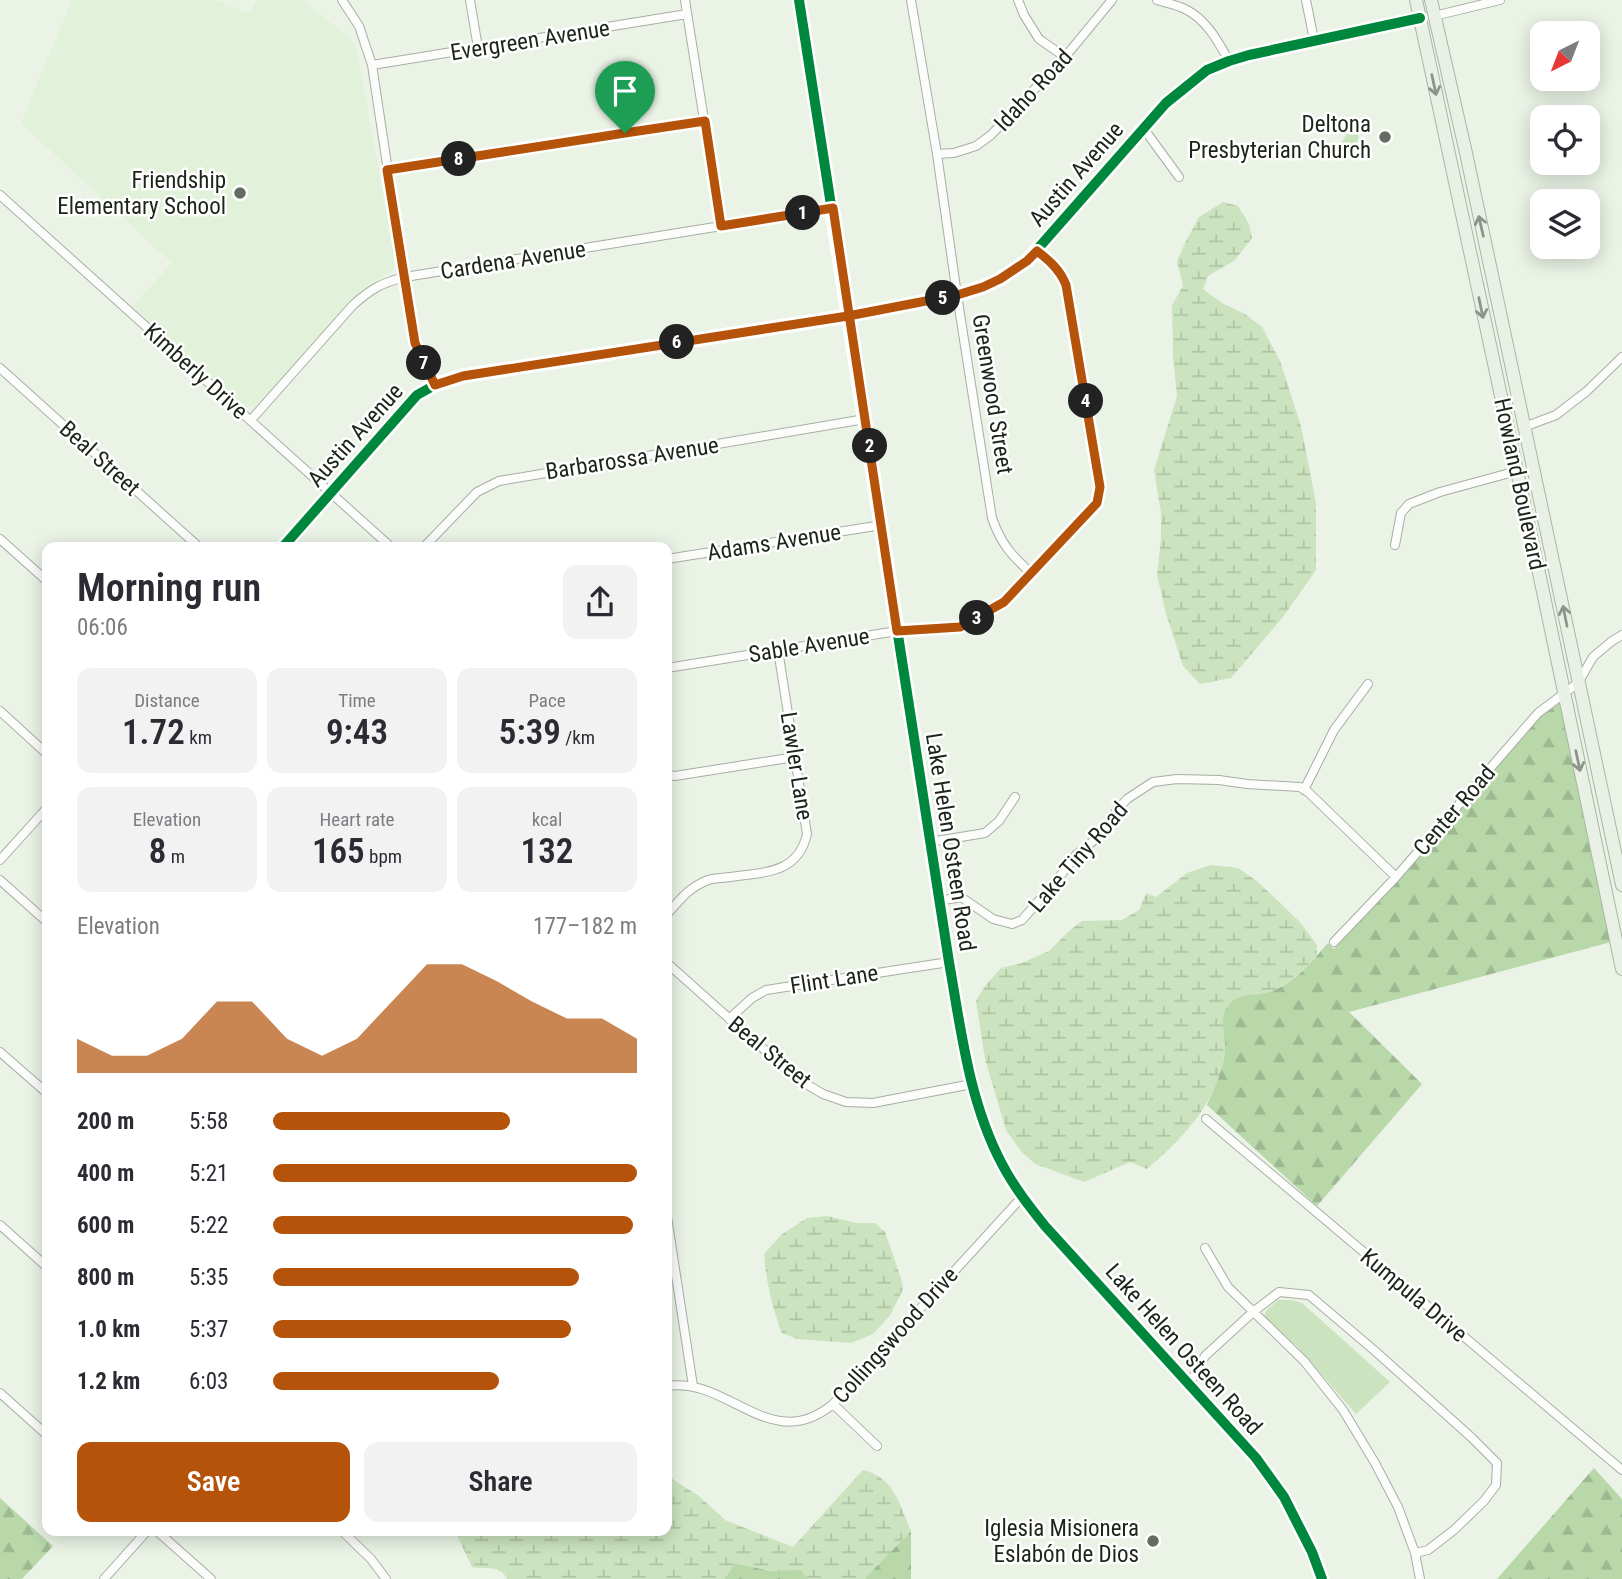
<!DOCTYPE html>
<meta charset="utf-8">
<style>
body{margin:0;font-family:"Roboto Condensed",sans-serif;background:#f2f2f3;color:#2b2b33;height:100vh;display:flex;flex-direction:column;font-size:26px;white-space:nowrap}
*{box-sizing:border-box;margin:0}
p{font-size:23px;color:#7c7c81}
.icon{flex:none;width:38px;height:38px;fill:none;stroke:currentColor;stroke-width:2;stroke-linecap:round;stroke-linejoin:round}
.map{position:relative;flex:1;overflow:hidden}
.sheet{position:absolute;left:42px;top:542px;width:630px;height:994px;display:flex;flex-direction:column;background:#fff;border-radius:14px;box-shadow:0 4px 18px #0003}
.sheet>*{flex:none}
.needle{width:46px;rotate:222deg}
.tools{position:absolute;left:1530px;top:21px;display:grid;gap:14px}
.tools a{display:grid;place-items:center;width:70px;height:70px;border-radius:14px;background:#fff;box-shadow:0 4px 18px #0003;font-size:35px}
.pin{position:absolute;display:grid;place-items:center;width:60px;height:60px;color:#fff;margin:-72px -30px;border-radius:50% 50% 50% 0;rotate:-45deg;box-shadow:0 0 7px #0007}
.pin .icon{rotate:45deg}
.km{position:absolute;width:35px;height:35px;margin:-18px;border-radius:50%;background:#222;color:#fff;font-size:19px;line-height:35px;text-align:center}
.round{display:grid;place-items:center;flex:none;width:74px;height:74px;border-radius:14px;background:#f2f2f3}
.summary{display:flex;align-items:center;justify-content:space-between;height:119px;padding:0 35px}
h1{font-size:38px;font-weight:600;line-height:52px}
.stats{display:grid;grid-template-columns:repeat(3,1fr);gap:10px;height:119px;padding:7px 35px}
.stats div{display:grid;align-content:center;border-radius:14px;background:#f2f2f3;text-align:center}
.stats b{font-size:35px;font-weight:600}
.stats small{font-size:19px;font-weight:400}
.stats p{font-size:19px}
.chart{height:196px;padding:14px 35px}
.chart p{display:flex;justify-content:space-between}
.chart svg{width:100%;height:126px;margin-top:7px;fill:#b45309;opacity:.7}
.button{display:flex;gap:14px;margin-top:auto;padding:14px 35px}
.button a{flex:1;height:80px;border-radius:14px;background:#b45309;color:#fff;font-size:28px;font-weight:600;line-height:80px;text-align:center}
.button a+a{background:#f2f2f3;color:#2b2b33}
ul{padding:0 35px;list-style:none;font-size:23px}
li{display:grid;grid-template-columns:112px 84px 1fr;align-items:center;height:52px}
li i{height:18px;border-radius:9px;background:#b45309}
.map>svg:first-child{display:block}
.built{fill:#e1f1da}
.forest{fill:url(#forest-firs)}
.wetland{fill:url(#wetland-marsh)}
.cemetery{fill:url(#cemetery-stones)}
.park{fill:#cbe4bf}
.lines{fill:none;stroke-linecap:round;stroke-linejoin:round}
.street-casing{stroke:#a7aea4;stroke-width:10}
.secondary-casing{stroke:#a7aea4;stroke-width:12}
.primary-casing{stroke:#a9b7a2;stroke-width:14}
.street{stroke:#fcfdfb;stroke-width:8}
.secondary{stroke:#fcfdfb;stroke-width:10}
.primary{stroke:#e9f0e6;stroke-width:12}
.cycleway-casing{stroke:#fff;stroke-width:15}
.cycleway{stroke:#00873e;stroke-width:10}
.oneway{stroke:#8d948a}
.route-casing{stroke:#fff;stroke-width:14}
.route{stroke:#b45309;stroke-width:9}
.poi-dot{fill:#656c61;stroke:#fff;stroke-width:2.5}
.labels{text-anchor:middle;stroke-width:5;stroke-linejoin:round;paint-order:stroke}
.street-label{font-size:23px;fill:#1d241a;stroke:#fff}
.poi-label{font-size:23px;fill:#1d241a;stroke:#fff;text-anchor:end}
</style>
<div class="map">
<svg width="1622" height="1579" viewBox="0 0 1622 1579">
<defs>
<pattern id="forest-firs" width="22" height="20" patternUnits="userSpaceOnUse" patternTransform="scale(1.75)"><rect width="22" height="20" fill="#b8d8aa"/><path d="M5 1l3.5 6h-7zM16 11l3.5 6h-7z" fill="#9eb992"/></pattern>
<pattern id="wetland-marsh" width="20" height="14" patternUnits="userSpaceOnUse" patternTransform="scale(1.75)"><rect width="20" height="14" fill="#cbe4bf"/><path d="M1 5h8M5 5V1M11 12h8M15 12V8" fill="none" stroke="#aec3a4"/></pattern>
<pattern id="cemetery-stones" width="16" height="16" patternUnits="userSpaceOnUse" patternTransform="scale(1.75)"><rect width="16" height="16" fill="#cbe4bf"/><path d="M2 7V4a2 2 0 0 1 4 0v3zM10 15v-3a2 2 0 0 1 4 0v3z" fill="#aec3a4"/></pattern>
</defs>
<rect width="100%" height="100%" fill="#eaf3e6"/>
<path class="built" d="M72,0H215L249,14L257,0H302L352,40L357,52L396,264L391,272L371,283L254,407H243L229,395L133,306L172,263L21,123Z"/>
<path class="forest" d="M1560,703L1611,942L1349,1012L1422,1084L1317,1206L1207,1105C1214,1088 1224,1068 1225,1049C1225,1033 1217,1017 1230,1003C1241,992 1258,996 1271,991C1295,983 1311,962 1328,943L1334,949L1403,876L1541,716Z
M1594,1468L1622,1499V1579H1497Z
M0,1498L53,1546L22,1579H0Z
M911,1531V1579H864Z
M735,1563L771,1571L801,1569L808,1579H724Z"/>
<path class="wetland" d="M1223,202L1238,206L1249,224L1252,238L1234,261L1208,276L1203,289L1222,303L1245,314L1262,327L1280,361L1301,426L1316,503V570L1283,617L1231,678L1200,684L1183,666L1166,614L1157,575L1161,539V513L1154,470L1177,396L1173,357L1172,305L1183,286L1177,261L1186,241L1199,217Z
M1211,865L1238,868L1258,882L1300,922L1317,945V955C1304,970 1290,984 1271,991C1258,996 1241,992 1230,1003C1217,1017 1226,1033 1225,1050C1224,1059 1221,1072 1217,1081C1204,1117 1175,1145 1147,1169L1130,1162L1084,1182L1035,1164L1020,1150L1006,1130L985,1059L976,1001L985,986L1001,968L1022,963L1049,951L1068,932L1082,921L1122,920L1139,910L1146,893L1156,897L1187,873Z
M827,1216L857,1223H875L885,1232L901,1278L903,1289L891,1314L873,1334L851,1343L797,1339L782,1333C772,1307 766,1282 764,1254L781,1235L807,1218Z
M863,1470C895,1478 899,1504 911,1531L864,1579H808L801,1570L771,1571L735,1563L724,1579H507C501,1564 485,1570 472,1567L455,1531H667V1477H669L699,1496L725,1520L793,1547Z"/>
<path class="cemetery" d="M1348,132L1357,133L1359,136L1356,146L1350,151L1346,150L1342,142Z"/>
<path class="park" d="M1278,1300H1291L1302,1303L1390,1382L1356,1414L1295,1344H1287L1265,1319V1312Z"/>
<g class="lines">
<defs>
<path id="street" d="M342,0L359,26L372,65L410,317L416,343L435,385
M470,0L478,48
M685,0L721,227
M911,0L937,154L957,295L992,518C1001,544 1012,556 1032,574
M1018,0L1024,15L1039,39L1065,57
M1157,0C1166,3 1177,5 1185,9C1206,19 1218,41 1229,61
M1306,0L1314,40
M1434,16L1500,0
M372,65L687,14
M1144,129L1179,177
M937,154L954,153L976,146L991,135L1065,57L1112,0
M387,170L705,121
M0,195L392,548
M0,368L200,548
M251,420L353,305C371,289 381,283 405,277L833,208
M1524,427L1556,415L1587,391L1622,357
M0,539L47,581
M1395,545L1401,513L1409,504L1440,492L1517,471
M282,548L417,395L435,385L463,376L848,316L957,295L983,287L1000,279L1027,261L1166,103L1207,70L1229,61L1249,55L1420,18
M423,548L477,492L499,481L865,419
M667,559L882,525
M667,668L897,631L960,627L1004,602L1097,503L1100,487L1066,285C1060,270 1050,261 1037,251
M0,711L47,754
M667,775L675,776L795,757
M1304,790L1334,730L1368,684
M930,842L985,833L999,821L1015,797
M0,860L47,808
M0,880L47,922
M939,901L961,897L993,919L1012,924L1022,920L1057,880L1076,855L1103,833L1117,810L1127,799L1153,782L1177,779L1219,780L1247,784L1300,787L1308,792L1396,877
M667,914C681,899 688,888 708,880C715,878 723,878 730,877C764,872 798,874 807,834L778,650
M1334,942L1396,877L1538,713L1578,683L1593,657L1612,641L1622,635
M667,963L796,1078L823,1094L846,1102L873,1103L972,1084
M729,1019L752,998L766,990L949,962
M0,1052L47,1093
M1206,1119L1622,1470
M667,1217L693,1386
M0,1225L47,1267
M1205,1248L1228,1287L1304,1361L1343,1410L1375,1463L1398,1507L1415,1553L1420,1579
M1189,1385L1205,1356L1253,1312L1279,1292L1309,1295L1375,1351L1471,1437L1497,1463L1496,1485L1484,1501L1454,1530L1428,1550L1415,1553
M667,1386C728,1376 771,1456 833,1404L1022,1197
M0,1393L47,1435
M833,1404L877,1446
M157,1531L211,1579
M342,1531L371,1559L386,1579
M104,1579L147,1531"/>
<path id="secondary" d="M799,0L949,962C961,1030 969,1102 1002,1164C1014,1187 1029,1206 1045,1226L1256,1458L1284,1497L1312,1552L1322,1579"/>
<path id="primary" d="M1416,0L1545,601L1622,969
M1431,0L1466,153L1622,885"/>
</defs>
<use href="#street" class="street-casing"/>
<use href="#secondary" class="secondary-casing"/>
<use href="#primary" class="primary-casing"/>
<use href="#street" class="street"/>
<use href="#secondary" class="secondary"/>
<use href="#primary" class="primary"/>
<defs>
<path id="cycleway" d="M799,0L949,962C961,1030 969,1102 1002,1164C1014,1187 1029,1206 1045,1226L1256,1458L1284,1497L1312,1552L1322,1579
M282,548L417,395L435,385L463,376L848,316L957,295L983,287L1000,279L1027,261L1166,103L1207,70L1229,61L1249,55L1420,18"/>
</defs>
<use href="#cycleway" class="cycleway-casing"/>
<use href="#cycleway" class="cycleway"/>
</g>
<defs><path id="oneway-shaft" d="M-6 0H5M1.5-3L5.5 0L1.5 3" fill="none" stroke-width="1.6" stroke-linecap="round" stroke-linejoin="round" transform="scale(1.75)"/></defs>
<g class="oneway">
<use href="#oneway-shaft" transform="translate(1434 85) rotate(78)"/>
<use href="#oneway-shaft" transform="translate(1481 226) rotate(-103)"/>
<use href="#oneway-shaft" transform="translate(1481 308) rotate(78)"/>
<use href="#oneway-shaft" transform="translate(1565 616) rotate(-101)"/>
<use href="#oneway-shaft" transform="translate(1578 761) rotate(78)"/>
</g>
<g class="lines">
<defs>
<path id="route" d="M625,133L705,121L721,226L833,208C853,349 877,490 897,631L960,627L1004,602L1097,503L1100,487L1066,285C1060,270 1050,261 1037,251L1027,261L1000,279L983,287L957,295L848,316L463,376L435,385L415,343L387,170L625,133"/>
</defs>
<use href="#route" class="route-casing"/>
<use href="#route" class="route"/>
</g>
<g class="poi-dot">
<circle cx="1385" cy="137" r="7"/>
<circle cx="240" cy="193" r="7"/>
<circle cx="1153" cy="1541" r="7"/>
</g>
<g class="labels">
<g class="street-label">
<text transform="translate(530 40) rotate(-9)" y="8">Evergreen Avenue</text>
<text transform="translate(1033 90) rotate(-47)" y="8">Idaho Road</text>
<text transform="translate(1076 174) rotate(-49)" y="8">Austin Avenue</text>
<text transform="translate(513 260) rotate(-9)" y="8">Cardena Avenue</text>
<text transform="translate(196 371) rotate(42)" y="8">Kimberly Drive</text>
<text transform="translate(993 394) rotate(81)" y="8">Greenwood Street</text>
<text transform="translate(355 435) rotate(-48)" y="8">Austin Avenue</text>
<text transform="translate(100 458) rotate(42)" y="8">Beal Street</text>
<text transform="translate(632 458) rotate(-9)" y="8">Barbarossa Avenue</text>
<text transform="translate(1520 484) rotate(78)" y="8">Howland Boulevard</text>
<text transform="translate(774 542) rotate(-9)" y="8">Adams Avenue</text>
<text transform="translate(809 645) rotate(-9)" y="8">Sable Avenue</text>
<text transform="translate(797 766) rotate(81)" y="8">Lawler Lane</text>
<text transform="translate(1454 810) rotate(-49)" y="8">Center Road</text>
<text transform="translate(951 842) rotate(81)" y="8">Lake Helen Osteen Road</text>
<text transform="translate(1078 857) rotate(-49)" y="8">Lake Tiny Road</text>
<text transform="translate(834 979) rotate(-9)" y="8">Flint Lane</text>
<text transform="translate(770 1052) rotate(39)" y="8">Beal Street</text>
<text transform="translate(1414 1295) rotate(40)" y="8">Kumpula Drive</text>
<text transform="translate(895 1335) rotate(-48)" y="8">Collingswood Drive</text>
<text transform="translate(1184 1349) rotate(48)" y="8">Lake Helen Osteen Road</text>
</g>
<g class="poi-label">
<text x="1371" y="132">Deltona<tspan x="1371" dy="26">Presbyterian Church</tspan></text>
<text x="226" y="188">Friendship<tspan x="226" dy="26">Elementary School</tspan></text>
<text x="1139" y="1536">Iglesia Misionera<tspan x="1139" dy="26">Eslabón de Dios</tspan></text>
</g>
</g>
</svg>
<div class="tools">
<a><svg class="needle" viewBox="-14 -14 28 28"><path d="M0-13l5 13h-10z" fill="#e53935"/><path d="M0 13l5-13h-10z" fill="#7c7c81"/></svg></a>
<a><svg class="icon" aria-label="locate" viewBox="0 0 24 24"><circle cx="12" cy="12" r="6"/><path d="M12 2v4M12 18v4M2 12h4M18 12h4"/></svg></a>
<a><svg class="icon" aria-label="layers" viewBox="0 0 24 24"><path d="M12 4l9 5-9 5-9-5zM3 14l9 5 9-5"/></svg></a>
</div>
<div class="pin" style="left:625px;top:133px;background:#1e9e55"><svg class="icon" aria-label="arrive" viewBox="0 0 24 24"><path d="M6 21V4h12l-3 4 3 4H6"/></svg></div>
<b class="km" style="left:803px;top:213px">1</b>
<b class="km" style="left:870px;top:446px">2</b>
<b class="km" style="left:977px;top:618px">3</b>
<b class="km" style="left:1086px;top:401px">4</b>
<b class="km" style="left:943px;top:298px">5</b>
<b class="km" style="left:677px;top:342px">6</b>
<b class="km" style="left:424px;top:363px">7</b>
<b class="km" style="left:459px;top:159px">8</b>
<section class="sheet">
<div class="summary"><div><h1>Morning run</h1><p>06:06</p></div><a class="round"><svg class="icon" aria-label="share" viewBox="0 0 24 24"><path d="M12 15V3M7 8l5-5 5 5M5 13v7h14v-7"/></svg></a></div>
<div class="stats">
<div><p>Distance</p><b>1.72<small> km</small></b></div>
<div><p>Time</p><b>9:43</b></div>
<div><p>Pace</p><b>5:39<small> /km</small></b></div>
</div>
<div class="stats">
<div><p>Elevation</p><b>8<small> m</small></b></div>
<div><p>Heart rate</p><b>165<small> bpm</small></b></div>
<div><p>kcal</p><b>132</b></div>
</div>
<div class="chart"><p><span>Elevation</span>177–182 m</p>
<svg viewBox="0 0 160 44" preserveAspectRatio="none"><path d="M0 44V32L10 38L20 38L30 32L40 19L50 19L60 32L70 38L80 32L90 19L100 6L110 6L120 12L130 19L140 25L150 25L160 32V44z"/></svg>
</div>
<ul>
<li><b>200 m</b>5:58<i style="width:65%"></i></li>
<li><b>400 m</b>5:21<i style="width:100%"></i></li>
<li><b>600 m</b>5:22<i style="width:99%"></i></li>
<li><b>800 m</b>5:35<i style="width:84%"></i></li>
<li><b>1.0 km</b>5:37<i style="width:82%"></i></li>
<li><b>1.2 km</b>6:03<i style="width:62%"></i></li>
</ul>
<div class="button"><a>Save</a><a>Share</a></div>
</section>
</div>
